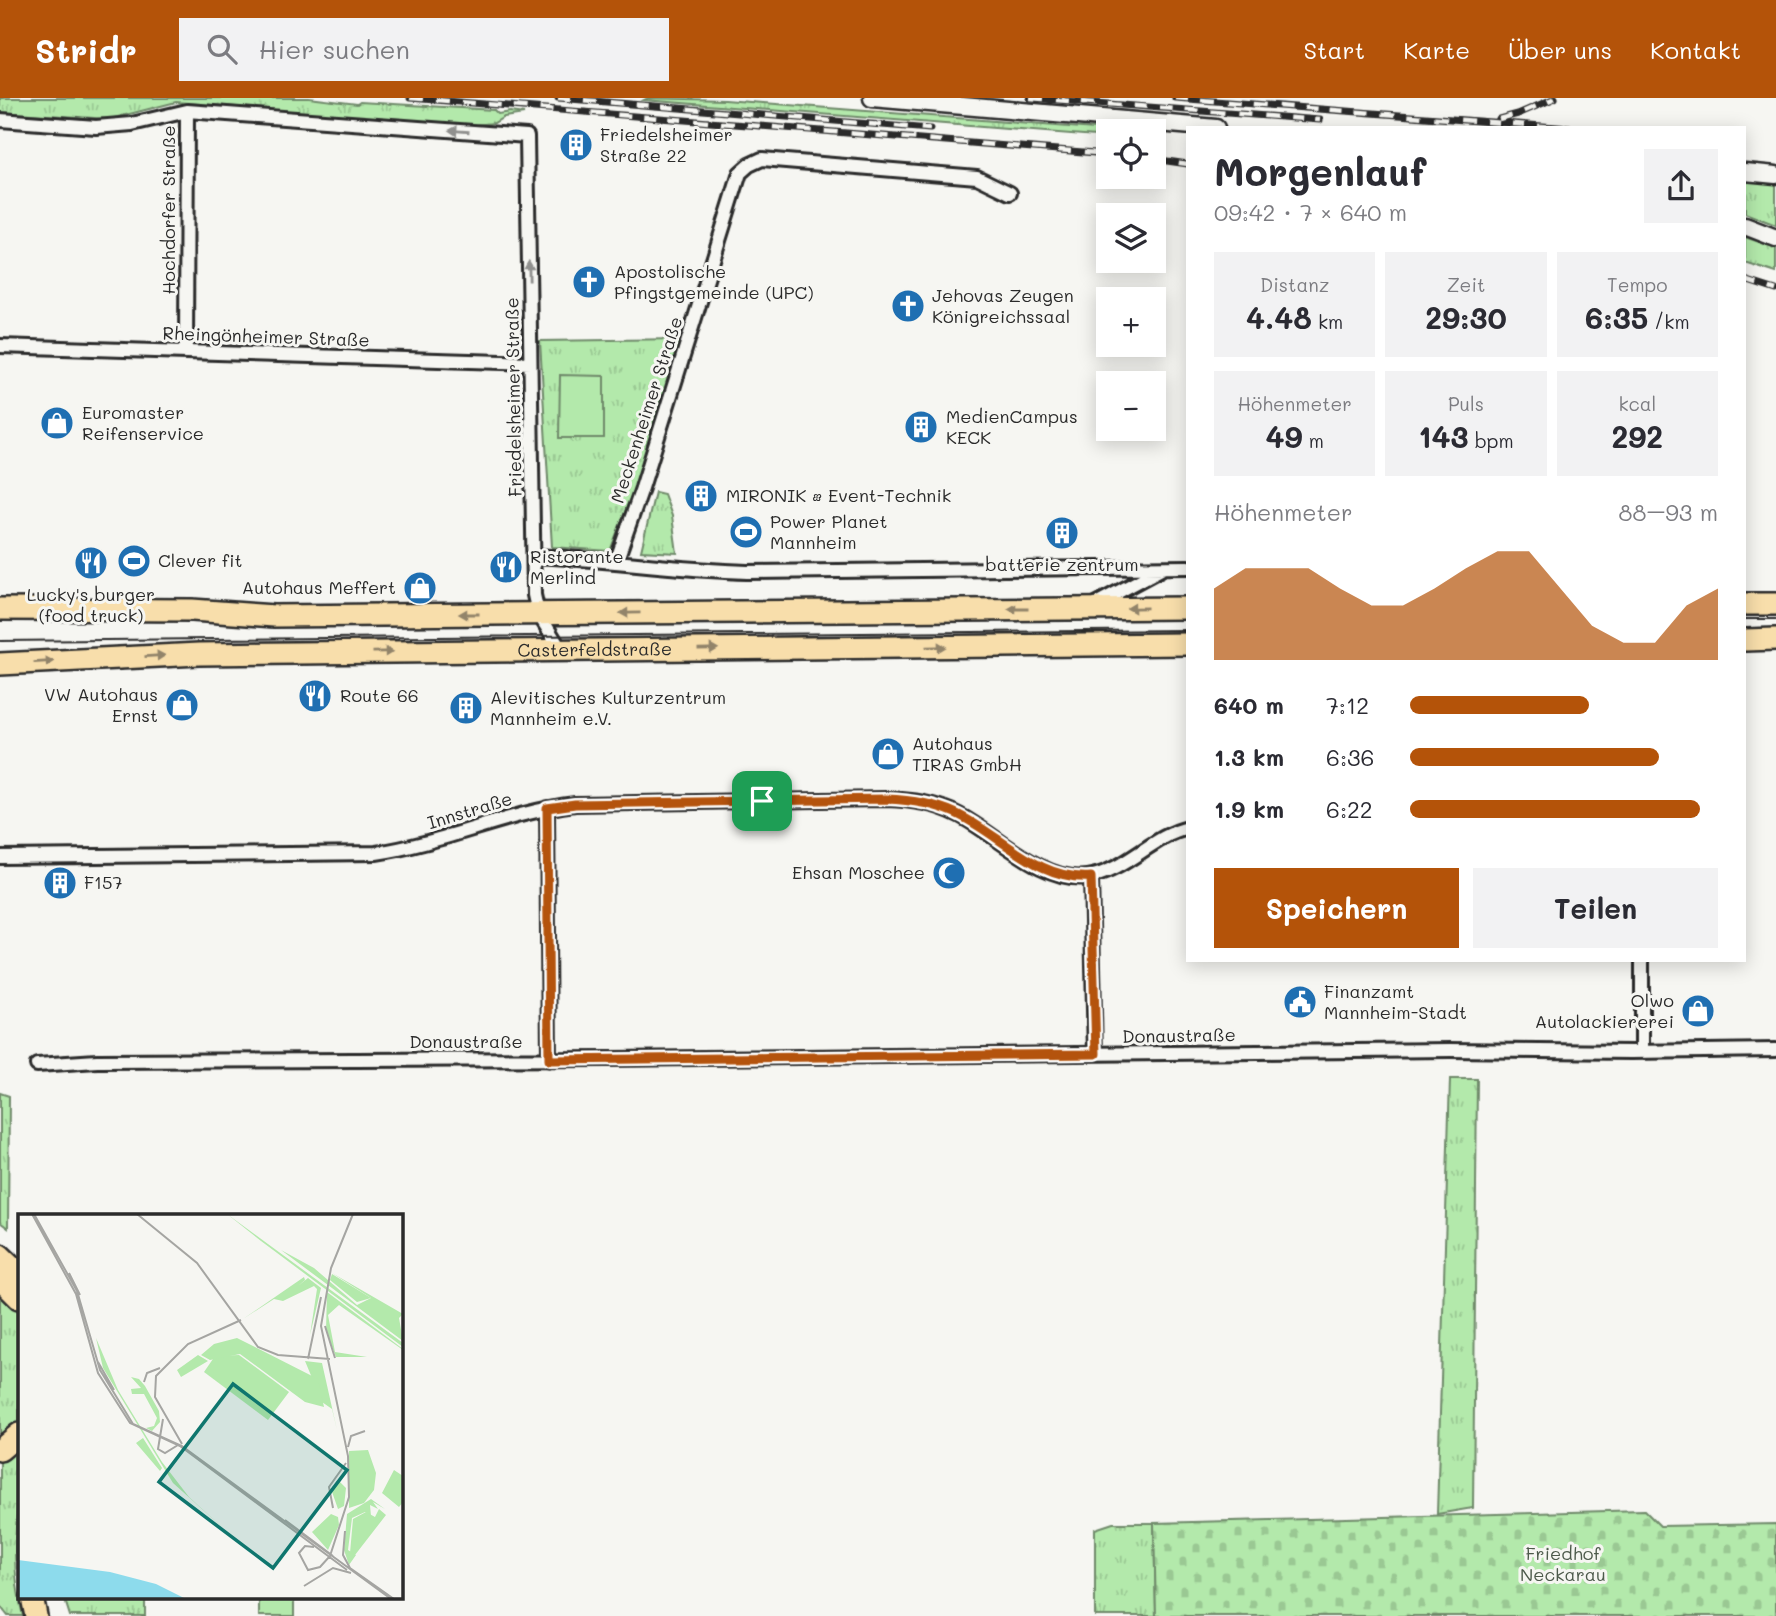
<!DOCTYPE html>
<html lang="de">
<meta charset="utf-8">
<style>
body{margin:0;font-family:Mali,sans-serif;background:#f2f2f3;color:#2b2b33;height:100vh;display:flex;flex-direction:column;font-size:26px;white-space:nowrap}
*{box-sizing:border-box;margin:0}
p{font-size:23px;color:#7c7c81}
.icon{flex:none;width:38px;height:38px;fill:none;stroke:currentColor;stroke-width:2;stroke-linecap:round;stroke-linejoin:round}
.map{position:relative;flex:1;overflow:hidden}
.side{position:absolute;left:1186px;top:28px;width:560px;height:836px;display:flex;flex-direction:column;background:#fff;border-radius:0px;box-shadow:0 4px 18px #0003}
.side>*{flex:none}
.tools{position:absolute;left:1096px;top:21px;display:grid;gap:14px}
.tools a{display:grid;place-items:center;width:70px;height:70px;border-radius:0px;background:#fff;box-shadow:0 4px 18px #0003;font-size:35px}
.pin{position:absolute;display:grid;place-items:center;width:60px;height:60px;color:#fff;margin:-30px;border-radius:14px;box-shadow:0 4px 10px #0006}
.round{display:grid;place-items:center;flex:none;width:74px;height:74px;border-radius:0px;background:#f2f2f3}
.head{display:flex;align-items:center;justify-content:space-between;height:119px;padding:0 28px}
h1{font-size:38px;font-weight:700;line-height:52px}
.figures{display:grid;grid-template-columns:repeat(3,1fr);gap:10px;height:119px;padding:7px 28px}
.figures div{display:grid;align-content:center;border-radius:0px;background:#f2f2f3;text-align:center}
.figures b{font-size:30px;font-weight:700}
.figures small{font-size:19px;font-weight:400}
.figures p{font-size:19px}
.chart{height:196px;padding:14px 28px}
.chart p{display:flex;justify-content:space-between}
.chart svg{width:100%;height:126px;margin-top:7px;fill:#b45309;opacity:.7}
.action{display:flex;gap:14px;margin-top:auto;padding:14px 28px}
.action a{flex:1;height:80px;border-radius:0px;background:#b45309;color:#fff;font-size:28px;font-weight:700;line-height:80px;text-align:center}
.action a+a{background:#f2f2f3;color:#2b2b33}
ul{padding:0 28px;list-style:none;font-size:23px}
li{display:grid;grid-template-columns:112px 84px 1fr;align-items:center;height:52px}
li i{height:18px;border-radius:9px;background:#b45309}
header{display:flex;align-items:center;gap:42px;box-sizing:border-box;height:98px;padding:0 35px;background:#b45309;color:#fff}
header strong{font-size:33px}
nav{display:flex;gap:38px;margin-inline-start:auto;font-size:24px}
.search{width:490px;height:63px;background:#f2f2f3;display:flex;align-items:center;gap:18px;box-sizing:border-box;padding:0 24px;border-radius:0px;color:#7c7c81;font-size:26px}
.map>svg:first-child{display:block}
.grass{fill:url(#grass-tufts);stroke:#6f8a6b;stroke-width:2}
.cemetery{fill:url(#cemetery-stones);stroke:#6f8a6b;stroke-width:2}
.garden{fill:#b3e9ab;stroke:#6f8a6b;stroke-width:2}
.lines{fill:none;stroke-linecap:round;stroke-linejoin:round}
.minor-casing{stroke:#2b2b2b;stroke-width:18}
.tertiary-casing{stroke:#2b2b2b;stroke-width:21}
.primary-casing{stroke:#2b2b2b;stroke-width:26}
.trunk-casing{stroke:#2b2b2b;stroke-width:26}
.minor{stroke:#f6f6f2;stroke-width:12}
.tertiary{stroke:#f6f6f2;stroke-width:16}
.primary{stroke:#f8deab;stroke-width:21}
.trunk{stroke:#f8deab;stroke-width:21}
.tram{stroke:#2b2b2b;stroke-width:2}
.rail-casing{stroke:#2b2b2b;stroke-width:7}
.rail{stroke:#f6f6f2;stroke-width:4.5;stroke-dasharray:13;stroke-linecap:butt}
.oneway{fill:#90908e}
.oneway2{fill:#92846b}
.route-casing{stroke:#fff;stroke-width:14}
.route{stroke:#b45309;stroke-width:9}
.labels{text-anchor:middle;stroke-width:6;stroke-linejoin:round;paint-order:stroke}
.poi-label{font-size:18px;fill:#2b2b2b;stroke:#f6f6f2;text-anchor:start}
.street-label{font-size:18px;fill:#2b2b2b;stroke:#f6f6f2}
.park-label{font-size:18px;fill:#4d5a4b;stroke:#f6f6f2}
.inset-road{fill:none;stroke:#a5a5a2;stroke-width:2}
.view{fill:#0f766e;fill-opacity:0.15;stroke:#0f766e;stroke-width:3.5}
.inset-edge{fill:none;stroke:#2b2b2b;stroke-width:3.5}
</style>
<header>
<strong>Stridr</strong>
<div class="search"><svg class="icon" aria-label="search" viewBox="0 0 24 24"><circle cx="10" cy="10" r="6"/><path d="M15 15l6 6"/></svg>Hier suchen</div>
<nav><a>Start</a><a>Karte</a><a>Über uns</a><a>Kontakt</a></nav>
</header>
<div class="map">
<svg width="1776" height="1518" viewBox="0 0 1776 1518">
<defs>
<pattern id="grass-tufts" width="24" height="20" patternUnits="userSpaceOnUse" patternTransform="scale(1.75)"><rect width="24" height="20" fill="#b3e9ab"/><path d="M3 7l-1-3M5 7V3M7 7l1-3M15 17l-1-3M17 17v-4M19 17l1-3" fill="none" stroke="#9ac893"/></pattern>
<pattern id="cemetery-stones" width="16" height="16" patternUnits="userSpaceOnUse" patternTransform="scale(1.75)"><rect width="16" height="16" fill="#b3e9ab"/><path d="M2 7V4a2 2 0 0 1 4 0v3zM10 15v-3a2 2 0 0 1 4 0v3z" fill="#9ac893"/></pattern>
</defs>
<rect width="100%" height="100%" fill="#f6f6f2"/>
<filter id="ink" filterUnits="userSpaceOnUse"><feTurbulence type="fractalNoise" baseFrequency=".0143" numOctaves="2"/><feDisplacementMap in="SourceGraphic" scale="14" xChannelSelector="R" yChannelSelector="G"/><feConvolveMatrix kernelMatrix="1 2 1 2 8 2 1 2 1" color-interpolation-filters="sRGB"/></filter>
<g filter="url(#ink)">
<path class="grass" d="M0,0H309L357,6L360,4L494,12L498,16L510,14L524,16L504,19L494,25L464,28L176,4L110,21L0,14Z
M648,0L725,2L1121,33H1108V39L644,2Z
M1745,81L1776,84V127L1745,115Z
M1745,139L1776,150V175L1745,165Z
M681,241L643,367L610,453L552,449L540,243Z
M655,394L664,396L672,418L677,455L641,453Z
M1450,981H1477L1473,1410L1437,1416Z
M0,995L9,998L8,1130L0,1124Z
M0,1189L19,1208V1327L0,1345Z
M19,1346C19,1363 21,1380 19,1396C14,1442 12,1473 23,1518H8L0,1508V1361Z
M1113,1425H1154L1156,1518H1095V1431Z
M64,1499H145V1518H70Z"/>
<path class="cemetery" d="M1644,1412L1660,1428L1776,1426V1518H1156L1154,1425Z"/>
<path class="garden" d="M560,277L604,278V340H559Z
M259,1499H294V1518H259Z"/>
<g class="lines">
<defs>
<path id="minor" d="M0,22L96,29L132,26L187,13L527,38L534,497L538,515L561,552
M0,248L530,265
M186,253L187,13
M534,458C606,461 675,472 747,474L1188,469
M616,464L642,390L740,75L749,67L762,61L977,79L1010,95
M1094,507L1161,471
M547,710L549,962
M0,759L376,755C444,745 505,715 575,706L886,701C912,702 936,705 959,717C996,736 1043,785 1087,779C1125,774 1152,738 1188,730
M1091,779L1095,956
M1642,954V863
M37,967L97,963L609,961L1450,952L1631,954L1776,952"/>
<path id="tertiary" d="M872,0L1216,30
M1745,74L1776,77
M1745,128L1776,140"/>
<g id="primary">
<path d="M1745,506H1776"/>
<path d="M0,511L192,512L274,518L1188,510"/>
<path d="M1745,542L1776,541"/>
<path id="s1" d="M0,566L199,556L1188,546"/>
</g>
<path id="trunk" d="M0,1157L19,1175
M0,1181L19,1200
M0,1352L19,1336
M32,1499L36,1518"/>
</defs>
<use href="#minor" class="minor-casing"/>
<use href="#tertiary" class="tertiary-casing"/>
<use href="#primary" class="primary-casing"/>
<use href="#trunk" class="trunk-casing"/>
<use href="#minor" class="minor"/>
<use href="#tertiary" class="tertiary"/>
<use href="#primary" class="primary"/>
<use href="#trunk" class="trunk"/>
<path class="tram" d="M1745,521H1776
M0,543L1188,532"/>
<defs>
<path id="rail" d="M410,0L1108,56
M558,0L930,31
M1030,0L1320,22
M1175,0L1569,30
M1499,21L1518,16L1555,0
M1153,61L1188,66
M1745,182L1776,192"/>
</defs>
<use href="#rail" class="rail-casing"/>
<use href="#rail" class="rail"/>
</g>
<defs><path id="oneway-solid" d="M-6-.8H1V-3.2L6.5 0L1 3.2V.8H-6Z" transform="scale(1.75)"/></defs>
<g class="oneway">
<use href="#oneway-solid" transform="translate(459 33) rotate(-176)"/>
<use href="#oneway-solid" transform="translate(529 173) rotate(-91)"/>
</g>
<g class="oneway2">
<use href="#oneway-solid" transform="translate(1137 510) rotate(179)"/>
<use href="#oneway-solid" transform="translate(1018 511) rotate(180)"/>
<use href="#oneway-solid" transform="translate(630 515) rotate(179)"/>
<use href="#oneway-solid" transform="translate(469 516) rotate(180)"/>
<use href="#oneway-solid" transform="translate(936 549) rotate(-1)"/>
<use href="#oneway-solid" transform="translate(708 551) rotate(-1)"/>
<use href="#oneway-solid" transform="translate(383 554) rotate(-1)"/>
<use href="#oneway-solid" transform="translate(155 558) rotate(-3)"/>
<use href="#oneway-solid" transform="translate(44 564) rotate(-3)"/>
</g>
</g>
<g class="lines" filter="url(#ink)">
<defs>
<path id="route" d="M886,701C910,702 933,705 955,715C1001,736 1037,783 1091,779L1096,956L549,962L547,710L575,706Z"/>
</defs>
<use href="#route" class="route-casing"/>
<use href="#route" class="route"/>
</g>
<defs>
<symbol id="building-disc" viewBox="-11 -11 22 22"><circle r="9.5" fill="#1f6fb2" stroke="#f6f6f2"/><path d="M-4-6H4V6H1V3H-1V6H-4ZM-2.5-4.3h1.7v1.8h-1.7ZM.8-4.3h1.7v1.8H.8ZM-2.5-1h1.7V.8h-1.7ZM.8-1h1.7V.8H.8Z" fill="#fff"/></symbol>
<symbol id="church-disc" viewBox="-11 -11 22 22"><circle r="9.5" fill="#1f6fb2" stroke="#f6f6f2"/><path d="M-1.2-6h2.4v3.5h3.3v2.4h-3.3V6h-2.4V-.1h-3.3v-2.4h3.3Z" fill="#fff"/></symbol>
<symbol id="shop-disc" viewBox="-11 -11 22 22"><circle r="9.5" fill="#1f6fb2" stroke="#f6f6f2"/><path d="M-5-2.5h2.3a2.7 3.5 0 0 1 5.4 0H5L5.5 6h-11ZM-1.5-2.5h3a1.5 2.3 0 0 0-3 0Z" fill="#fff"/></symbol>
<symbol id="stadium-disc" viewBox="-11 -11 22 22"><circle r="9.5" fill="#1f6fb2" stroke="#f6f6f2"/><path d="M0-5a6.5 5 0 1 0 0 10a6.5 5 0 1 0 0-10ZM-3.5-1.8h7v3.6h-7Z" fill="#fff"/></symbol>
<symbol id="restaurant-disc" viewBox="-11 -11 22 22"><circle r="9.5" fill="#1f6fb2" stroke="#f6f6f2"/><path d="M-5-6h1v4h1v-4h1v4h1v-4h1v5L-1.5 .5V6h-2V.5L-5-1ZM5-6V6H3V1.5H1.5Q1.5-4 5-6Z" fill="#fff"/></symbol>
<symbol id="mosque-disc" viewBox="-11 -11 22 22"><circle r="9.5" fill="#1f6fb2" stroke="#f6f6f2"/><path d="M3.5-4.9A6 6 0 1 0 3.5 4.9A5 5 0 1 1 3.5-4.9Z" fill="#fff"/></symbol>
<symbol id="civic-disc" viewBox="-11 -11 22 22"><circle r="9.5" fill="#1f6fb2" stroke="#f6f6f2"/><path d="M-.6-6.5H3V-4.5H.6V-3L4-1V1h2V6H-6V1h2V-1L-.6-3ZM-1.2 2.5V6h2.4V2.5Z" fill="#fff"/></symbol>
</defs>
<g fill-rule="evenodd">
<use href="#building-disc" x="557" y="28" width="38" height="38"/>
<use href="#church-disc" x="570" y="165" width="38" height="38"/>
<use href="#church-disc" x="889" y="189" width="38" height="38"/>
<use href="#shop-disc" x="38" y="306" width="38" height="38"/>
<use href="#building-disc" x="902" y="310" width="38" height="38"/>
<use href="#building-disc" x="682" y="379" width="38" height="38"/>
<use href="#stadium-disc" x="727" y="415" width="38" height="38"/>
<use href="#building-disc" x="1043" y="416" width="38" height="38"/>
<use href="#stadium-disc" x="115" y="444" width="38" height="38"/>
<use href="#restaurant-disc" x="72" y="446" width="38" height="38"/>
<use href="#restaurant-disc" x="487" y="450" width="38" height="38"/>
<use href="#shop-disc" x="401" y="471" width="38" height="38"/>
<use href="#restaurant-disc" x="296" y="579" width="38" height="38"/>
<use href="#shop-disc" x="163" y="588" width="38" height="38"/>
<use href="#building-disc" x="447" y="591" width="38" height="38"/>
<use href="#shop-disc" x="869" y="637" width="38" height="38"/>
<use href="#mosque-disc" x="930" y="756" width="38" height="38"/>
<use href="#building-disc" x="41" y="766" width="38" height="38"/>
<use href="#civic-disc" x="1281" y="885" width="38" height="38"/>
<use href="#shop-disc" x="1679" y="894" width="38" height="38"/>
</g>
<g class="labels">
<g class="poi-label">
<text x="600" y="43">Friedelsheimer<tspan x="600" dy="21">Straße 22</tspan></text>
<text x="614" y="180">Apostolische<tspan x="614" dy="21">Pfingstgemeinde (UPC)</tspan></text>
<text x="932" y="204">Jehovas Zeugen<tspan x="932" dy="21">Königreichssaal</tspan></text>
<text x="82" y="321">Euromaster<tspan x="82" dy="21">Reifenservice</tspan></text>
<text x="946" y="325">MedienCampus<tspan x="946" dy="21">KECK</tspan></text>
<text x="726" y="404">MIRONIK • Event-Technik</text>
<text x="770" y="430">Power Planet<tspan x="770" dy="21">Mannheim</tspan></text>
<text x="530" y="465">Ristorante<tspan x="530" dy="21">Merlind</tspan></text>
<text x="158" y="469">Clever fit</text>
<text x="1062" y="473" text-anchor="middle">batterie zentrum</text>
<text x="396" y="496" text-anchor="end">Autohaus Meffert</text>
<text x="91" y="503" text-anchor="middle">Lucky's burger<tspan x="91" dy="21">(food truck)</tspan></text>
<text x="158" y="603" text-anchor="end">VW Autohaus<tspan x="158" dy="21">Ernst</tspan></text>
<text x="340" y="604">Route 66</text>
<text x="490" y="606">Alevitisches Kulturzentrum<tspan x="490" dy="21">Mannheim e.V.</tspan></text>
<text x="912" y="652">Autohaus<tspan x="912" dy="21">TIRAS GmbH</tspan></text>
<text x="925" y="781" text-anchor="end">Ehsan Moschee</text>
<text x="84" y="791">F157</text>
<text x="1324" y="900">Finanzamt<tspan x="1324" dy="21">Mannheim-Stadt</tspan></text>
<text x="1674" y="909" text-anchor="end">Olwo<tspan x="1674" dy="21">Autolackiererei</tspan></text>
</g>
<g class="street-label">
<text transform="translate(169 112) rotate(-90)" y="6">Hochdorfer Straße</text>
<text transform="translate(266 239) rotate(2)" y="6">Rheingönheimer Straße</text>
<text transform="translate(514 299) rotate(-91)" y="6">Friedelsheimer Straße</text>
<text transform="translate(647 312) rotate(-72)" y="6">Meckenheimer Straße</text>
<text dy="6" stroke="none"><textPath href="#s1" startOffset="595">Casterfeldstraße</textPath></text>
<text transform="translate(470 713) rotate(-17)" y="6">Innstraße</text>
<text transform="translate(1179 938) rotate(-1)" y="6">Donaustraße</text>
<text x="466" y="950">Donaustraße</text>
</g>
<g class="park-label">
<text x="1563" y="1462">Friedhof<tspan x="1563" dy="21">Neckarau</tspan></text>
</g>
</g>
<g transform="translate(18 1116)">
<rect width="385" height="385" fill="#f6f6f2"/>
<path d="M209,0L385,129V133L243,27ZM263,36L296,54L339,91L353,84L314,59L385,100L381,104L385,127ZM286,63L287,66L280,72L290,64L303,74L292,121L299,75L296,72L265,87L256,85L225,105ZM309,78L385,135V136L321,91L310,101L317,138L349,143H318L308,117ZM78,124L100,176L144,248L171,283L214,322L155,269L85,154ZM287,147L304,149L319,216L314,195L304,188ZM113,163L121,165L127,172L141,197L142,208L134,217L128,214L136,212L139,204L126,180H114L113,175L123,174ZM125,224L144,254L142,257L118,229ZM350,236L358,259L356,276L346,289L331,294V237ZM321,267L328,274L326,292L320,295L313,275ZM353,285L367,295L355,288L360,295L352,291L353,302L347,298L334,304L330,336L338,341L331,351L326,336L329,300Z" fill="#b3e9ab"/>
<path d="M221,141L271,178L250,206L186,158L197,142Z" fill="#b3e9ab"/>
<path d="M314,60L353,84L339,88L312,66ZM219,124L300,165L306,193L287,188L222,140L192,146L183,141L196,130ZM180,141L190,147L163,163L159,156ZM376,256L385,262V288L381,293L364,279ZM361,295L368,301L337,341L332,339L335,305L348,298L357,303ZM313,300L320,303L321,311L310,336L294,318Z" fill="#b3e9ab"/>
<path d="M0,346L92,358L138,370L168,385H0Z" fill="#8ddbec"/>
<path class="inset-road" d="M14,0L58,80L80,159L112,209L162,232L329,356M16,0L59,77L82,156L115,210L164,232L373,385M119,0L179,49L240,133L260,141L312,145M51,59L62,81M307,112L317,144M290,145L303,83M80,148L96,176M126,168L129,159L142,154M145,205L140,235L147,239L160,231M164,230L137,183L138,162L170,130L223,106M330,233L333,222L347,217M315,294L311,273L328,249M267,306L315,342M327,317L325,341L332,354L376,385M296,333L287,332L281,339L290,356L302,353L312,342L331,283L330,242L303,112L313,54L335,0M286,372L315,354L333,359"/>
<path class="view" d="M215,170L329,256L255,354L141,268Z"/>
<rect width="385" height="385" class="inset-edge"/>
</g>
</svg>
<div class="tools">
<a><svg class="icon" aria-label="locate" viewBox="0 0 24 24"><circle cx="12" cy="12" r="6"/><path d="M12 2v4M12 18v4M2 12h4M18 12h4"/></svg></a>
<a><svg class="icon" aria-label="layers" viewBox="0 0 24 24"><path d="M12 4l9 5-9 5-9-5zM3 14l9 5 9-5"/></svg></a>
<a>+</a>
<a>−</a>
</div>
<div class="pin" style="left:762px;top:703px;background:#1e9e55"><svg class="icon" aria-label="arrive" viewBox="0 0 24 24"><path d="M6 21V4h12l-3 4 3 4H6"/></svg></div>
<section class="side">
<div class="head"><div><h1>Morgenlauf</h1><p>09:42 · 7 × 640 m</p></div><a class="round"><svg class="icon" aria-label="share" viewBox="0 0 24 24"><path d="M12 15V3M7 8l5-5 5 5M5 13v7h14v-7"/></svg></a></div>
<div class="figures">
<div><p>Distanz</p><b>4.48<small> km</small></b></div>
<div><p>Zeit</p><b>29:30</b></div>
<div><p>Tempo</p><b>6:35<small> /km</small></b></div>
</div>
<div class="figures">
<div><p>Höhenmeter</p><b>49<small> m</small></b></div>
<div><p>Puls</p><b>143<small> bpm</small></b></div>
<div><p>kcal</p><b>292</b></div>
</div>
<div class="chart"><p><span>Höhenmeter</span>88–93 m</p>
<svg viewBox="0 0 160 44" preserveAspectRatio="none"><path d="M0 44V19L10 12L20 12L30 12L40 19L50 25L60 25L70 19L80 12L90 6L100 6L110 19L120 32L130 38L140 38L150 25L160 19V44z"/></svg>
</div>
<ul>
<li><b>640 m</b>7:12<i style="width:58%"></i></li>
<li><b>1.3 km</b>6:36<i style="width:81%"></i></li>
<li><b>1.9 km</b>6:22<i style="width:94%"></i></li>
</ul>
<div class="action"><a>Speichern</a><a>Teilen</a></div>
</section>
</div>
